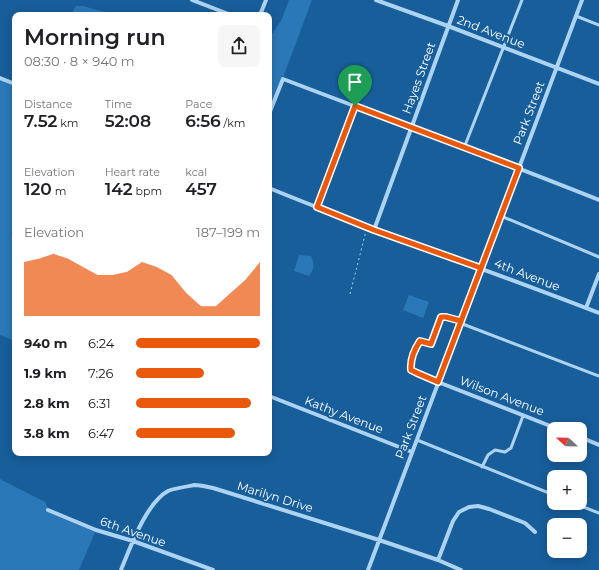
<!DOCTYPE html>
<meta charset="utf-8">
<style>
body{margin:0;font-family:Montserrat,sans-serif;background:#f6f6f6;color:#202124;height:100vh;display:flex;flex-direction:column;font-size:15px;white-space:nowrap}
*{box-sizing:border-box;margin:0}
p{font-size:13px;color:#757577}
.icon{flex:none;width:22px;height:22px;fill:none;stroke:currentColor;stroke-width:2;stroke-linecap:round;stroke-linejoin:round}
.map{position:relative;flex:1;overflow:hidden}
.side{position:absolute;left:12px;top:12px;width:260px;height:444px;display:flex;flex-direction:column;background:#fff;border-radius:8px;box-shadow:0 2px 10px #0003}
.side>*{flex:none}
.needle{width:26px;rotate:292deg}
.buttons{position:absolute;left:547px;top:422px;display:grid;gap:8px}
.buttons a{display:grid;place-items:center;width:40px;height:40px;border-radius:8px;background:#fff;box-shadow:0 2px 10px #0003;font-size:20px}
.pin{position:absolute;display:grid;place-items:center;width:34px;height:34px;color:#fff;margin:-41px -17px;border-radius:50% 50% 50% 0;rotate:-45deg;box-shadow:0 0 4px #0007}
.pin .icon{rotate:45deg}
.round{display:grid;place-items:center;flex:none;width:42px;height:42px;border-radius:8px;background:#f6f6f6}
.headline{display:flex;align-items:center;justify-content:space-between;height:68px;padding:0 12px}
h1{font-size:22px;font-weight:600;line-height:30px}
.metrics{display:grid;grid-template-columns:repeat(3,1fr);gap:6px;height:68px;padding:4px 12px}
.metrics div{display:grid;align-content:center}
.metrics b{font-size:17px;font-weight:600}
.metrics small{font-size:11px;font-weight:400}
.metrics p{font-size:11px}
.chart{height:112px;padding:8px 12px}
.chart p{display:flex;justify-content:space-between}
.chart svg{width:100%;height:72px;margin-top:4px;fill:#ea580c;opacity:.7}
ul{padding:0 12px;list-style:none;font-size:13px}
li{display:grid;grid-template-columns:64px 48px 1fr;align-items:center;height:30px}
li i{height:10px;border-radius:5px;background:#ea580c}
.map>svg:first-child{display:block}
.green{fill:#2a78b8}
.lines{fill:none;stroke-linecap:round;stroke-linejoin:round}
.path{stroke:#add3f2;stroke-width:1;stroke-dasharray:2 3;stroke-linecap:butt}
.service{stroke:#add3f2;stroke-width:3}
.minor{stroke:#add3f2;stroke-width:4}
.route-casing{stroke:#fff;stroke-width:8}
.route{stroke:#ea580c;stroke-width:5}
.labels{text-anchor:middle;stroke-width:4;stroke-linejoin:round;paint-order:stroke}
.street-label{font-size:12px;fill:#fff;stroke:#175e9b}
</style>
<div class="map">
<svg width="599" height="570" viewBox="0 0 599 570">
<rect width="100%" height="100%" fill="#175e9b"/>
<path class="green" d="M289,0H312L272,107L269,106V36L272,34L282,19Z
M76,6H83L101,11L124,15H71Z
M0,78L15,84V223L11,234L15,236V341L0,335Z
M299,255L311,256C315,263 314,270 309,276L294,271Z
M409,295L429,302L423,318L403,310Z
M0,479L45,502L49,510L96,530L79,570H0Z"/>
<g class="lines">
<path class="path" d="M350,294L366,231"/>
<path class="service" d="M576,16L599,25
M464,148L522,0
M317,207L355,106
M501,216L599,257
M460,323L599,376
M438,382L417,373L411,370C410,359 414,350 420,341L431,344L441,317H446L461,321
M417,440L554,495
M482,467L488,455L495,450L505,452L511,448L523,416
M573,503L599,513"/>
<path class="minor" d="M192,0L231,15
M376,0L448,26L599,84
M260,15L266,0
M0,78L15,84
M269,114L283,79C388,119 494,158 599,200
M269,188C378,233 489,270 599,313
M374,230L458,0
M586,308L599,274
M438,382L558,429
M269,396L412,452
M580,437L599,445
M48,510L96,530L133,541L213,570
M438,560L453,521L459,512L469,507L478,506L489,509L525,523L535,532
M121,570C130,548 146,503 168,491C171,489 190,486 195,485C201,485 207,487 213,488L379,540L438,560L461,570
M368,570L582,0"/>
</g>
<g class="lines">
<defs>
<path id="route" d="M355,106L519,168L438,382L417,373L411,370C410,359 414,350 420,341L431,344L441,317H446L461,321L481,268L374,230L317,207L355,106"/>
</defs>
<use href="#route" class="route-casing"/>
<use href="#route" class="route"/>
</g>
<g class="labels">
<g class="street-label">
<text transform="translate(491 32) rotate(21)" y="4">2nd Avenue</text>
<text transform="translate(419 78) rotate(-70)" y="4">Hayes Street</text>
<text transform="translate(529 113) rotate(-69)" y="4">Park Street</text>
<text transform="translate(527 275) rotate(21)" y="4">4th Avenue</text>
<text transform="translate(502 396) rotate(21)" y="4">Wilson Avenue</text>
<text transform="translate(344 415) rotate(21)" y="4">Kathy Avenue</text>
<text transform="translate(411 427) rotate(-69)" y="4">Park Street</text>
<text transform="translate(275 497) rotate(17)" y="4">Marilyn Drive</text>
<text transform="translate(133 532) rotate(19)" y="4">6th Avenue</text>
</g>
</g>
</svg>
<div class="buttons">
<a><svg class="needle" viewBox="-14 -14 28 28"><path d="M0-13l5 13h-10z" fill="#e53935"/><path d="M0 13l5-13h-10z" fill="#757577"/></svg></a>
<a>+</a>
<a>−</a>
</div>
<div class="pin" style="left:355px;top:106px;background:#1e9e55"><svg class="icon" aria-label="arrive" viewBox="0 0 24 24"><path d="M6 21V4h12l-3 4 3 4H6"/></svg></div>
<section class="side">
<div class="headline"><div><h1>Morning run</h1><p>08:30 · 8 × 940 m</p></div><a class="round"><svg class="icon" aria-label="share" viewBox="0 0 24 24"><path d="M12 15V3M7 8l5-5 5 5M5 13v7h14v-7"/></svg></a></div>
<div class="metrics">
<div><p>Distance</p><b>7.52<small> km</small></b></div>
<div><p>Time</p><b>52:08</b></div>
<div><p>Pace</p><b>6:56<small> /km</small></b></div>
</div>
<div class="metrics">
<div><p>Elevation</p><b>120<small> m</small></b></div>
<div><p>Heart rate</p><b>142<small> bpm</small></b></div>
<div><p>kcal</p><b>457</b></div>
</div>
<div class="chart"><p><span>Elevation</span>187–199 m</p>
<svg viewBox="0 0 160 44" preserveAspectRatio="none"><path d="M0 44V11L10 9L20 6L30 9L40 14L50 19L60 19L70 17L80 11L90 14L100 19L110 30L120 38L130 38L140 30L150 22L160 11V44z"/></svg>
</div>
<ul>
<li><b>940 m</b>6:24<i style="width:100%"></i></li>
<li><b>1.9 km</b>7:26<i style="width:55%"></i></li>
<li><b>2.8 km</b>6:31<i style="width:93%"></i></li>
<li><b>3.8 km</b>6:47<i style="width:80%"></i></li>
</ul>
</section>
</div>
